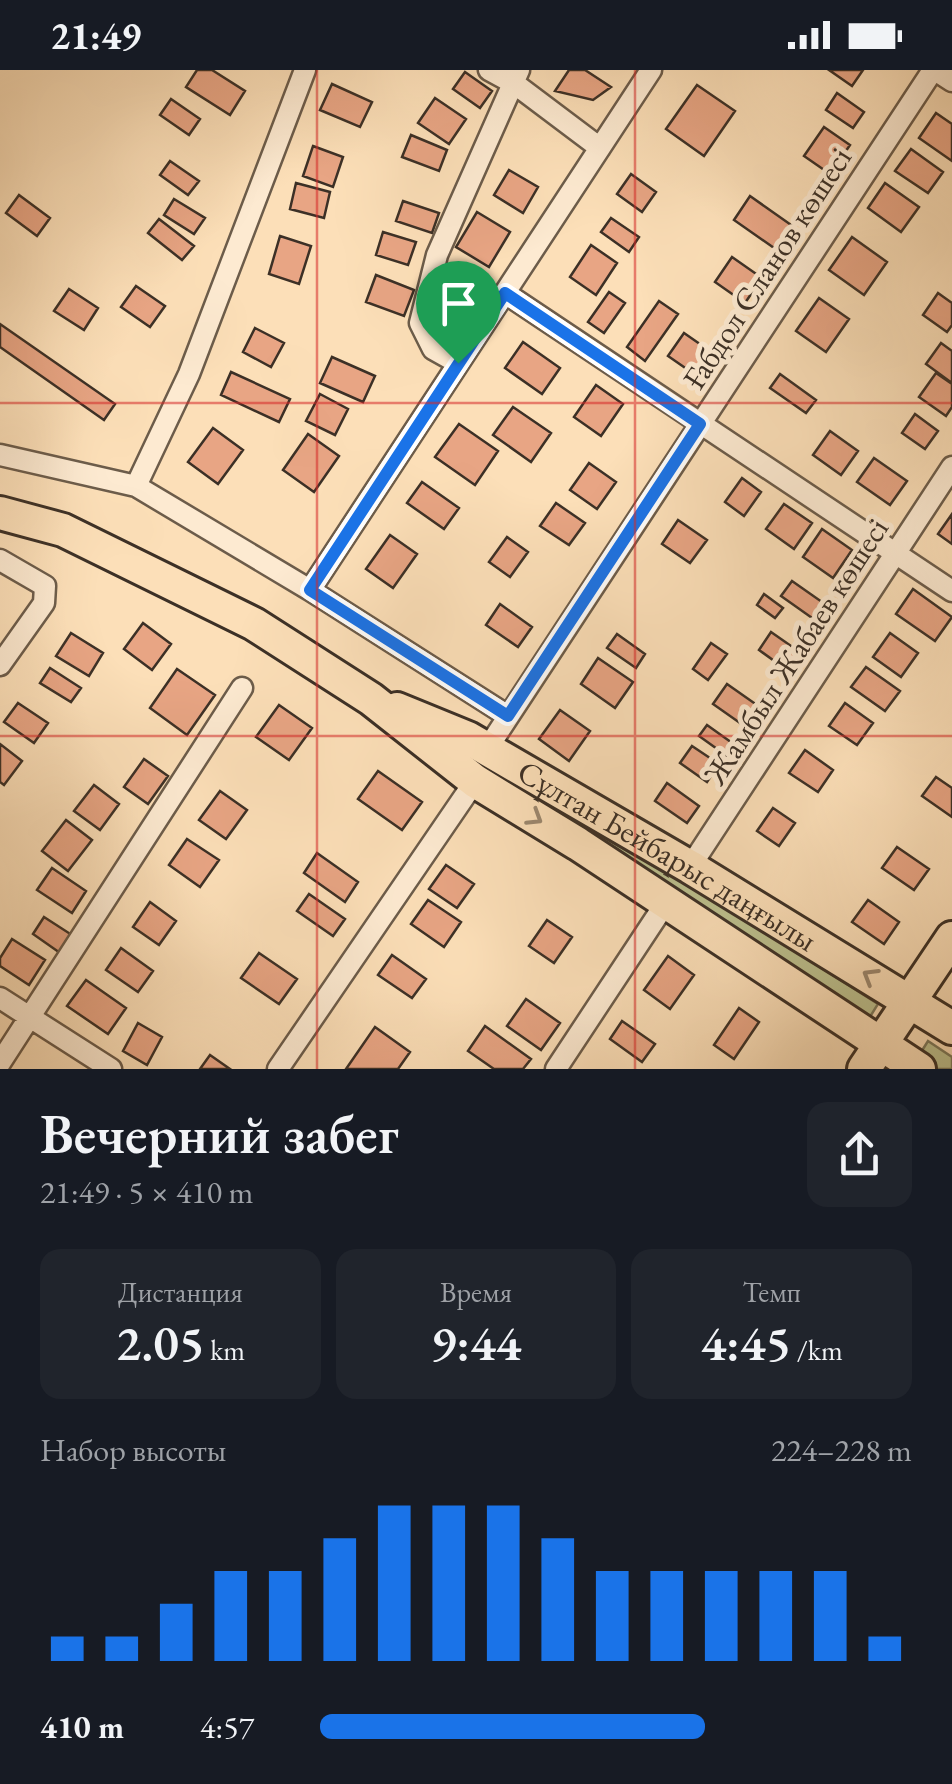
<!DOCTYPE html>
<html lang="ru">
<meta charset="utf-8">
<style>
body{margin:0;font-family:"EB Garamond",serif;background:#20242c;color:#f1f3f6;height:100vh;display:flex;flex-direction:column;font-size:38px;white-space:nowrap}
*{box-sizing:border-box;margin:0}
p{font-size:32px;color:#9ea1a6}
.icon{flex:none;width:55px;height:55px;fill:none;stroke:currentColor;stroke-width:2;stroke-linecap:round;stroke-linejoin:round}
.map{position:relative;height:999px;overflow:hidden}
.side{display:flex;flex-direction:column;background:#171b24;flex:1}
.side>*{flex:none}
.pin{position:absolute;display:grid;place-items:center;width:85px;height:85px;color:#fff;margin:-102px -42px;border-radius:50% 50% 50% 0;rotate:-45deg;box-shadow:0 0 10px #0007}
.pin .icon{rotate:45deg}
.round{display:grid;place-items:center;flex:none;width:105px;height:105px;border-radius:20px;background:#20242c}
.summary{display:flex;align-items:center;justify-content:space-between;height:170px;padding:0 40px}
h1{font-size:55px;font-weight:600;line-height:75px}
.figures{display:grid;grid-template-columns:repeat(3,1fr);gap:15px;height:170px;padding:10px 40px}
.figures div{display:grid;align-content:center;border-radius:20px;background:#20242c;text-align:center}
.figures b{font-size:50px;font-weight:600}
.figures small{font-size:28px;font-weight:400}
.figures p{font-size:28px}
.chart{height:280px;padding:20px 40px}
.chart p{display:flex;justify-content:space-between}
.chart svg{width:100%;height:180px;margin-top:10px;stroke:#1a73e8;stroke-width:6}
ul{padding:0 40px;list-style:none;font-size:32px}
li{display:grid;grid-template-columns:160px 120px 1fr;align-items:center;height:75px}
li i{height:25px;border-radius:12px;background:#1a73e8}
.status{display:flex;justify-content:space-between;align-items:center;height:70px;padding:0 50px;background:#171b24;direction:ltr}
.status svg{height:28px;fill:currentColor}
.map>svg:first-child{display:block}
.green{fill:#bdc290;stroke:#7c795b;stroke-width:2.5}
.building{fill:#e8a584;stroke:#3c3026;stroke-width:2.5}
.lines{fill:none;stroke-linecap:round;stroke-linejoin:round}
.minor-casing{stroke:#6c5c4a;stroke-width:25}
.primary-casing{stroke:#3c3026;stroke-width:38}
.minor{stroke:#fdead1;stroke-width:20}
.primary{stroke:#fcdfb8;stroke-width:32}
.oneway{stroke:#9c886f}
.route-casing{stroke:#fff;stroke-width:20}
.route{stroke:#1a73e8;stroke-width:12}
.grid{fill:none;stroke:#d62828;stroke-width:2.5;stroke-opacity:0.55}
.labels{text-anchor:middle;stroke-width:10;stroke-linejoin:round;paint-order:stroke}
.street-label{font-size:32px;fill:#3c3026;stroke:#fdead1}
</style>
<div class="status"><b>21:49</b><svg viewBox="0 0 49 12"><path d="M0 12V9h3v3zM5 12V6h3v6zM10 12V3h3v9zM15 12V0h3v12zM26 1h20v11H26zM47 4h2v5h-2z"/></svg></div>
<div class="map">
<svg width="952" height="999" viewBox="0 0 952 999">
<rect width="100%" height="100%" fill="#fcdfb8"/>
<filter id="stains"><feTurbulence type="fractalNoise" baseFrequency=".002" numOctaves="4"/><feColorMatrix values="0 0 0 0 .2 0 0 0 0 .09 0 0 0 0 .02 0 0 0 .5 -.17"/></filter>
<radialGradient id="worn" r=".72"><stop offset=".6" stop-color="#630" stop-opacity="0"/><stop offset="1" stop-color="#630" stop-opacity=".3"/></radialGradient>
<path class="green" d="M599,756L878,934L868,950L589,772Z
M928,971L952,987V999H936L918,987Z"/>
<path class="building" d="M197,0H212L245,21L230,45L186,17Z
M569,0H585L611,17L593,30L555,21Z
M829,0H863L852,16Z
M465,2L492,21L480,38L453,19Z
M332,14L372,32L360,57L320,40Z
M697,15L735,41L704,86L666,59Z
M837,23L864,42L853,58L826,40Z
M435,28L466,49L449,74L418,53Z
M171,29L200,49L189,65L160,45Z
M936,43L952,54V91L919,68Z
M824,57L850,75L830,104L804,86Z
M411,65L447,80L439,101L402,87Z
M313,76L343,87L333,117L303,106Z
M911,79L943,102L928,123L895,101Z
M170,91L199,111L188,125L160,105Z
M509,100L538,117L523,143L494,125Z
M631,104L656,122L642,142L617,124Z
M296,113L330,122L324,148L290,139Z
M885,113L919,137L901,162L868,138Z
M19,125L50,148L37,166L6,143Z
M750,126L794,157L777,180L734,150Z
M174,129L205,148L194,164L164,145Z
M403,131L439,143L432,163L396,151Z
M477,142L510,162L489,197L456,177Z
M611,148L639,167L629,182L601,162Z
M159,149L194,176L182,190L148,163Z
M383,162L416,172L408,195L376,185Z
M280,166L311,176L299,214L269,204Z
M852,167L887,192L864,225L829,200Z
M591,175L617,193L596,225L570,207Z
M732,187L762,208L745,233L715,212Z
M376,205L414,220L404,246L366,232Z
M136,216L165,236L150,257L121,237Z
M69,219L98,238L84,260L54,241Z
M609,222L625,233L604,263L588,252Z
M938,223L952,233V255L947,262L923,245Z
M819,228L849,249L826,282L796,261Z
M659,231L678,244L645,291L627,277Z
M0,254L115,334L104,350L0,277Z
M255,258L284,273L271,297L243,282Z
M684,263L710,281L694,304L668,286Z
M523,272L560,298L542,324L505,298Z
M941,273L952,281V313L926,294Z
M332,287L375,306L363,332L320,313Z
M231,302L290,329L279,352L221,325Z
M936,303L952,314V337L946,346L919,327Z
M780,304L816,330L806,343L770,318Z
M596,315L623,334L601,366L574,347Z
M320,324L348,339L335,365L306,351Z
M513,337L551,363L531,392L493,365Z
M915,344L938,361L925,379L902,363Z
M459,354L498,381L475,415L435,387Z
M213,358L243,380L218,414L188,392Z
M830,361L858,381L841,405L813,385Z
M308,364L339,386L314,422L283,400Z
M874,388L907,411L890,435L857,412Z
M589,393L616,412L597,439L570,420Z
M742,408L761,422L744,446L725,432Z
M422,412L459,438L444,459L407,433Z
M556,433L585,453L569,475L540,456Z
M784,434L812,453L794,479L766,459Z
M952,444V474L938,464Z
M678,450L707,470L690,493L662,474Z
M822,459L852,480L833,508L803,487Z
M390,465L417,484L393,518L366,499Z
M507,467L528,482L510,507L489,492Z
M792,511L832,539L822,555L781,526Z
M913,519L952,547L935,571L896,544Z
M764,524L783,538L775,548L757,535Z
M500,534L532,557L518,577L486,555Z
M143,553L171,574L152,600L124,579Z
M771,562L804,585L791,603L759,580Z
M71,563L103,583L89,606L56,586Z
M890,563L918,583L901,607L873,587Z
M617,564L645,584L636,598L607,578Z
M711,573L727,584L708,610L693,599Z
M598,588L633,612L615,638L581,614Z
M866,597L900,621L885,641L851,617Z
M50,598L81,618L71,632L40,613Z
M177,599L215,625L187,665L150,638Z
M727,614L764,640L750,660L713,634Z
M18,633L48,653L34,673L4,652Z
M845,633L873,653L857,675L829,656Z
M279,635L312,658L289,690L256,667Z
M560,640L590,661L569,691L539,669Z
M707,655L735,675L727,686L699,666Z
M0,674L22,691L4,715L0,712Z
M692,676L719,694L707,712L680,693Z
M805,680L833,700L818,722L789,703Z
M144,689L168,706L148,734L124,717Z
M378,701L422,732L402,760L358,729Z
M936,707L952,718V747L922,726Z
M667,713L699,736L687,753L655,731Z
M94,715L119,734L100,760L74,741Z
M220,721L247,740L226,769L199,750Z
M773,738L795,753L779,776L757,761Z
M66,750L92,770L68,801L42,781Z
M187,769L219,790L200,817L169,795Z
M897,777L929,799L914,820L882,798Z
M317,783L358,812L345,832L304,803Z
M446,795L474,814L457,838L429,819Z
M52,798L86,821L72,843L37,820Z
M309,824L345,849L333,866L297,841Z
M428,830L461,852L444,877L411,854Z
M868,830L899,852L884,874L852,852Z
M150,832L176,851L159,875L133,857Z
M44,847L75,867L63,885L33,864Z
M547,850L572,867L554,893L529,876Z
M12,869L45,890L29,915L0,896V888Z
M121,878L153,901L138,922L106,900Z
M259,883L297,909L279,934L241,908Z
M392,885L426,909L412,928L378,905Z
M668,886L694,905L670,939L644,920Z
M86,910L126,938L108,964L67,936Z
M526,929L560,953L541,980L507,956Z
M739,938L759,952L734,989L714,975Z
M622,951L655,974L642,992L610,969Z
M138,953L162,967L147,995L123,981Z
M485,956L531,989L523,999H494L468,981Z
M375,957L410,982L398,999H346Z
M210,985L230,999H200Z"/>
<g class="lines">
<defs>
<path id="minor" d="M489,0L515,14L600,78
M935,0L952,11
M505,223L952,521
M458,293L433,279L420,253L437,185L519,0
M0,385L136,416L189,304L305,0
M136,416L310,520L508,646
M0,490L45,516L44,533L0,595
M310,520L651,0
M487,679L933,0
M690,797L952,397
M0,928L111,999
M0,993L242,618
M278,999L475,711
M556,999L665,834"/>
<g id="primary">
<path d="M0,443L63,460L254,554L371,629L475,711L578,774L919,999"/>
<path id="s1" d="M397,639L468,668L690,797L952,958"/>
<path d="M864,999L952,868"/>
</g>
</defs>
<use href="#minor" class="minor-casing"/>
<use href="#primary" class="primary-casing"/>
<use href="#minor" class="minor"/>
<use href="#primary" class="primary"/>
</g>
<defs><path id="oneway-chevron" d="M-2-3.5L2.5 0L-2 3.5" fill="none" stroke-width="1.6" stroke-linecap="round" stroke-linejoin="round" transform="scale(2.5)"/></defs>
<g class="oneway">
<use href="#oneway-chevron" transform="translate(535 748) rotate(32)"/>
<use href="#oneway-chevron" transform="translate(870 906) rotate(-149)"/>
</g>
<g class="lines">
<defs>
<path id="route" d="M505,223L700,354L508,646L310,520Z"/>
</defs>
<use href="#route" class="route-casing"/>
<use href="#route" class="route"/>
</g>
<path class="grid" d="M317,0V999M635,0V999M0,333H952M0,666H952"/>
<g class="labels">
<g class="street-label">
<text transform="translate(767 198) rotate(-57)" y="11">Ғабдол Сланов көшесі</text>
<text transform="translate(796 581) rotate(-57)" y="11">Жамбыл Жабаев көшесі</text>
<text dy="11" stroke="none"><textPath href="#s1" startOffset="308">Сұлтан Бейбарыс даңғылы</textPath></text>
</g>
</g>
<rect width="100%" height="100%" filter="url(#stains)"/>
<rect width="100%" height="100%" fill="url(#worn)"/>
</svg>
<div class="pin" style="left:458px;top:293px;background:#1e9e55"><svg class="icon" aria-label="arrive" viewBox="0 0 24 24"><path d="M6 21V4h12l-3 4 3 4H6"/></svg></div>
</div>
<section class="side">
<div class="summary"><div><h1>Вечерний забег</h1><p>21:49 · 5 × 410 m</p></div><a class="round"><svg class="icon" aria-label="share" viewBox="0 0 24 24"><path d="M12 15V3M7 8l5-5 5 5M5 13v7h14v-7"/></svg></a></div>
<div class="figures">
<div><p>Дистанция</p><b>2.05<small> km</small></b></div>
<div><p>Время</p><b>9:44</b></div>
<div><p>Темп</p><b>4:45<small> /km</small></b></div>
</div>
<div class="chart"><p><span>Набор высоты</span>224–228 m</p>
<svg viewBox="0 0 160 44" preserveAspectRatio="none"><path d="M5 44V38M15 44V38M25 44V30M35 44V22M45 44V22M55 44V14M65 44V6M75 44V6M85 44V6M95 44V14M105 44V22M115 44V22M125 44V22M135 44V22M145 44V22M155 44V38"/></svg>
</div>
<ul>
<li><b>410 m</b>4:57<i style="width:65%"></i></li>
</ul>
</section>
